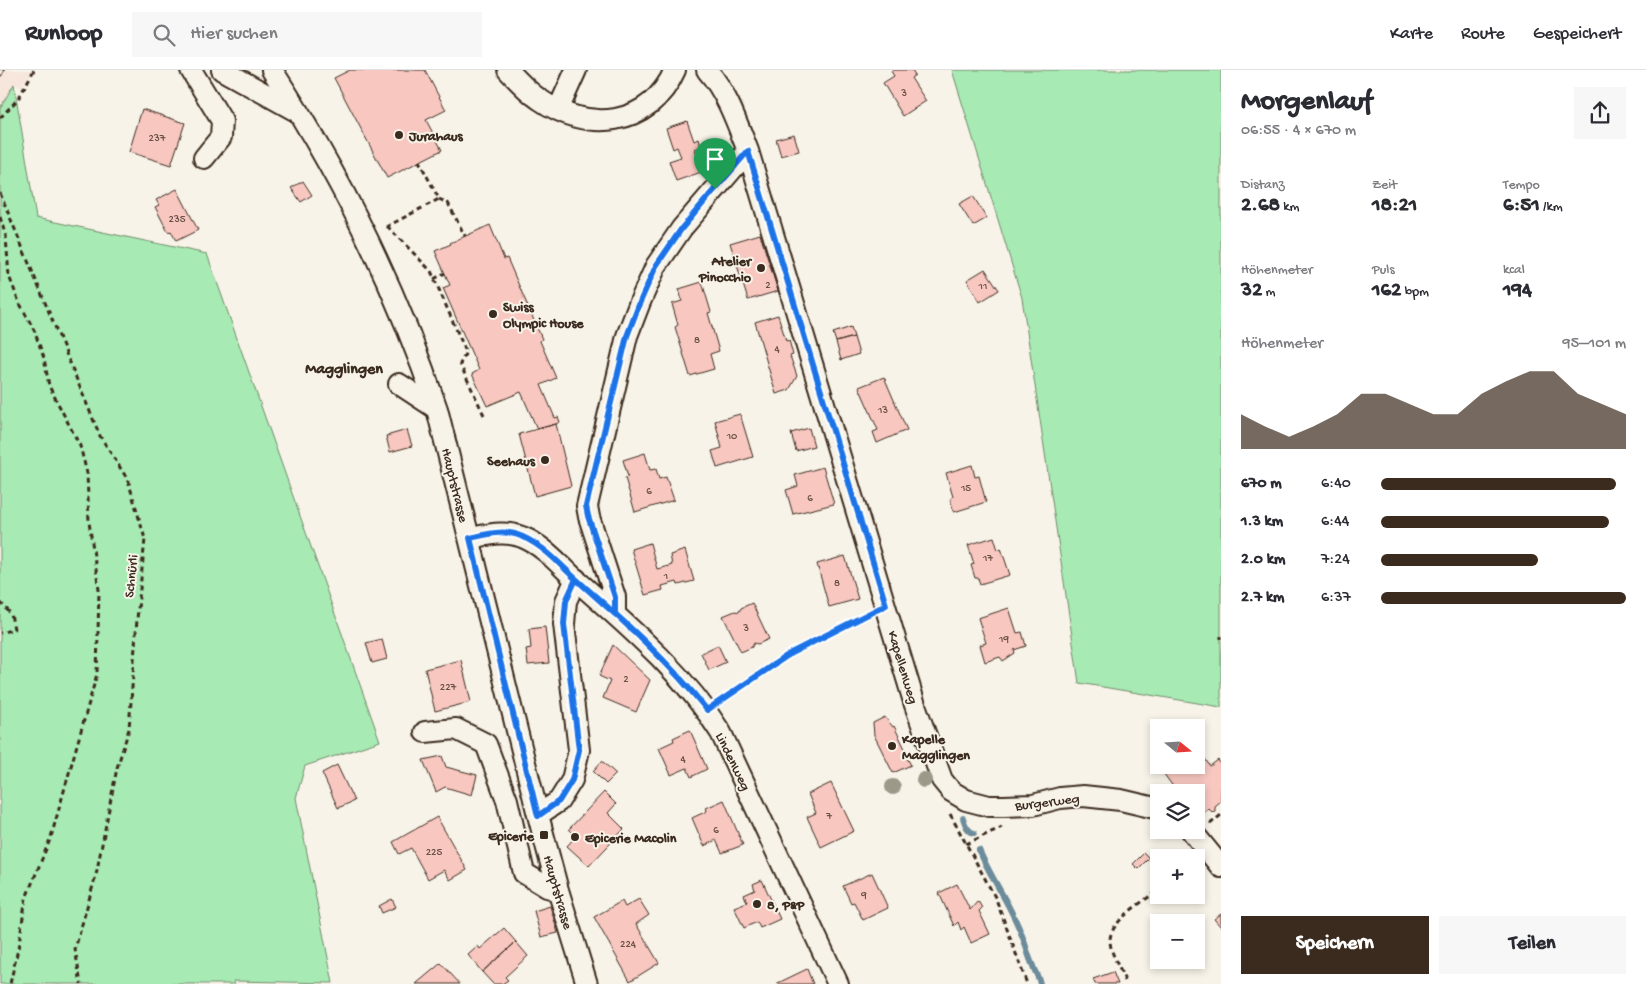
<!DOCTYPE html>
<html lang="de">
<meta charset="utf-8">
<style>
body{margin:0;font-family:"Gochi Hand",sans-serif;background:#f7f7f7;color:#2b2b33;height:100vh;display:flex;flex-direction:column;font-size:19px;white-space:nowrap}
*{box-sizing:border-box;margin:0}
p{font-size:16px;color:#7c7c81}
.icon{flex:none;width:28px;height:28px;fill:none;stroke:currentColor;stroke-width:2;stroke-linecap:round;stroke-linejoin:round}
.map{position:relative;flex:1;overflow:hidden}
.drawer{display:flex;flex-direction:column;background:#fff;width:425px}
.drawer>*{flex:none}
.needle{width:32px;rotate:108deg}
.fabs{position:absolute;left:1150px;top:649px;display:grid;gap:10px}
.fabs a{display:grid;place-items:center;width:55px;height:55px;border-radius:0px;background:#fff;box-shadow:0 2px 8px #0003;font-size:25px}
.pin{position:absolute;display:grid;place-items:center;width:42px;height:42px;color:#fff;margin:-51px -21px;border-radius:50% 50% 50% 0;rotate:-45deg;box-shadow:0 0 5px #0007}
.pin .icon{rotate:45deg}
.round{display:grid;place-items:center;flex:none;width:52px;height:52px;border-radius:0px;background:#f7f7f7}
.summary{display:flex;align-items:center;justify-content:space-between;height:85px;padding:0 20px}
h1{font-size:28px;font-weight:700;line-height:38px}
.stats{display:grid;grid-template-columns:repeat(3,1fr);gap:8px;height:85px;padding:5px 20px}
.stats div{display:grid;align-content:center}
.stats b{font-size:21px;font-weight:700}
.stats small{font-size:14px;font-weight:400}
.stats p{font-size:14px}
.chart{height:140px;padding:10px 20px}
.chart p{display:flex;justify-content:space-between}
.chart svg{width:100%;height:90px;margin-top:5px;fill:#3b2a1e;opacity:.7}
.action{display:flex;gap:10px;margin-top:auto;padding:10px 20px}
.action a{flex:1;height:58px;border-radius:0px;background:#3b2a1e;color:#fff;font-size:20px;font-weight:700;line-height:58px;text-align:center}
.action a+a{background:#f7f7f7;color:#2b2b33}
ul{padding:0 20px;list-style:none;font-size:16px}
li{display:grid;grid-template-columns:80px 60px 1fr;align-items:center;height:38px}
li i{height:12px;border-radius:6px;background:#3b2a1e}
header{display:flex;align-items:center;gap:30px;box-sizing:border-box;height:70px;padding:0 25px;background:#fff;border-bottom:1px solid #e1e1e2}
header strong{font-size:24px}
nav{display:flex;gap:28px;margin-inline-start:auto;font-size:18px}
.search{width:350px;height:45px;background:#f7f7f7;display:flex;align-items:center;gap:12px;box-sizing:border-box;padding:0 18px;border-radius:0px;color:#7c7c81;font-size:19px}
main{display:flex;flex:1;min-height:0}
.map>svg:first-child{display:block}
.built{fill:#f7e6dc}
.green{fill:#a7eab4;stroke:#718a69}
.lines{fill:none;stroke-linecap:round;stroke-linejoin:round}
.stream{stroke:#6c8c9b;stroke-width:6}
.building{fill:#f7c7c0;stroke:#3b2a1e}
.minor-casing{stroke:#3b2a1e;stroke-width:24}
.path{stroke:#3b2a1e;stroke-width:3;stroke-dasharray:5 4;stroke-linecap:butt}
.minor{stroke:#f7f3e8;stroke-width:20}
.rail-casing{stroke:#3b2a1e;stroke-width:5.5}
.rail{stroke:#f7f3e8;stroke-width:4;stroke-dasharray:11;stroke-linecap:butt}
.tree{fill:#9c9989}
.route-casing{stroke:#fff;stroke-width:10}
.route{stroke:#1a73e8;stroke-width:6}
.poi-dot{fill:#3b2a1e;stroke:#f7f3e8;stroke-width:2}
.labels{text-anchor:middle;stroke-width:4;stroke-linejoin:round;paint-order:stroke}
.number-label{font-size:11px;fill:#6a5146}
.poi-label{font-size:14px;font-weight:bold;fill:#3b2a1e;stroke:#f7f3e8;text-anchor:start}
.street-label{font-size:14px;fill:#3b2a1e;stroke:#f7f3e8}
.quarter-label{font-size:16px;font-weight:bold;fill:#3b2a1e;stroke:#f7f3e8}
</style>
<header>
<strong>Runloop</strong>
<div class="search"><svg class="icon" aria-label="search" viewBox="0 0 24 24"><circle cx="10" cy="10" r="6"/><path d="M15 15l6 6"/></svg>Hier suchen</div>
<nav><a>Karte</a><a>Route</a><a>Gespeichert</a></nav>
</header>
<main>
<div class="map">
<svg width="1221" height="914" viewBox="0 0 1221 914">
<rect width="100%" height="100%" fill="#f7f3e8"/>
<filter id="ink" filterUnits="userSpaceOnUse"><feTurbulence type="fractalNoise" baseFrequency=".02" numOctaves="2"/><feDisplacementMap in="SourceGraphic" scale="10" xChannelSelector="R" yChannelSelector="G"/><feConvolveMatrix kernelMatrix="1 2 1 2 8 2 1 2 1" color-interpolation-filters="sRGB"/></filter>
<g filter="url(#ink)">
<path class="built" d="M0,0H35L21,17L14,14L0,38Z"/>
<path class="green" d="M952,0H1221V637L1079,613L1022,228Z
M14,14L36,148L207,184L380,671L305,696L296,728L333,913L233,911L235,914H0V38Z"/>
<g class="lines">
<path class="stream" d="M963,748C965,754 967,761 974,763
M979,780C991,808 1010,834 1021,863C1026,874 1028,886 1033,896C1035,903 1039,907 1040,914"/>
</g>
<path class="building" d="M350,0H425L446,40L426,50L442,80L387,108L334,8Z
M893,0H912L915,5L911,8L926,31L903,46L883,13L894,6L891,1Z
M142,39L185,53L171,95L129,82Z
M687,51L694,71L699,69L701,77L695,79L704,101L676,111L669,91L681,87L677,77L673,79L666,58Z
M794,64L799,81L781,86L776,69Z
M303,111L312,125L301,132L291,118Z
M177,119L198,160L176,171L171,161L168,162L155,137L159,135L156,130Z
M973,126L987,148L973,156L959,134Z
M490,155L504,189L507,188L542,269L540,271L556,308L541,315L555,348L558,347L560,352L556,354L537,359L521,322L487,336L472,304L479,300L443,218L450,215L435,181L451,174L450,173Z
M760,164L778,221L748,230L730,173Z
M985,199L999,220L980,232L967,210Z
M702,212L711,242L708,243L719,281L710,284L714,299L690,306L675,257L678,255L672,234L682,231L679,219Z
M778,245L786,271L789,270L793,285L790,286L797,306L789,320L776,324L755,252Z
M851,257L854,267L836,272L833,263Z
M854,267L859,284L841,290L836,272Z
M884,307L907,360L877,373L873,362L878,360L859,317Z
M740,344L753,387L717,398L712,381L722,378L715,351Z
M556,354L571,416L535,426L519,364Z
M809,358L814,376L796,381L791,363Z
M407,360L412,376L390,382L386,366Z
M645,383L650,400L656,399L659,409L666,407L674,430L635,442L625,408L628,407L623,390Z
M972,395L975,407L979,406L986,432L954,442L950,429L953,427L946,403Z
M823,397L834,434L793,444L786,420L798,416L795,405Z
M994,467L998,480L1001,478L1010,505L980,514L978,508H975L971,495L974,494L968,475Z
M650,473L657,499L672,495L670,485L685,480L694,511L678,515L677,512L662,516L663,520L645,525L631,479Z
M845,486L858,529L829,537L817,494Z
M752,533L769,569L758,574L754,573L752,577L741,582L723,546L735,541L739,542L741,538Z
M1009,538L1017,563L1022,562L1026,576L1014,580L1015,583L1003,591L1000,587L985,592L980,575L986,573L978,548Z
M545,557L549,593L528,595L526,579L531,578L529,559Z
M382,569L387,589L372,593L366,573Z
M613,575L650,610L636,642L603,628L610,611L599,606Z
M718,575L726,592L709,600L701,583Z
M461,590L471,632L435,641L425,599Z
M885,647L893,657L894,656L909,687L907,688L911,695L893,703L874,665L873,653Z
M690,660L707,699L691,707L687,698L671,705L659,678L674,671L673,668Z
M1196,676L1210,696L1218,690L1221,695V705L1220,706L1221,708V731L1215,736V741L1212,742L1209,739L1196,748V722H1177L1161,700L1168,695H1196Z
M442,686L446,697L477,705L472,725L445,717L436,722L423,690Z
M602,691L616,704L606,714L593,701Z
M337,695L354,731L338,738L322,703Z
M831,713L854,761L821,777L807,747L816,743L808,724Z
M604,722L616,734L608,743L624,759L589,796L567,776L576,766L569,759Z
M724,730L743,775L722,783L716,770L704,776L692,748L707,741L706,738Z
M437,747L467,800L450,810L444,800L428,809L411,778L399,784L393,772Z
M1144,783L1149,788L1138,799L1133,794Z
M872,803L888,838L863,850L854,832L851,833L843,816Z
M762,810L780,849L760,858L757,852L744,858L734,837L747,832L744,825L755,820L753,814Z
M957,814L970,840L978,831L982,838L979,841L990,864L971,873L964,857L961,860L958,852L954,856L939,823Z
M392,829L396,837L382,843L379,836Z
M639,829L649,845L636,854L659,893L630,911L594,847L622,831L625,837Z
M550,836L558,863L541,867L534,841Z
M1221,844V857L1214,849Z
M504,858L516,872L482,902L468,885L478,876L480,879Z
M516,872L528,886L505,907L508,910L502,914H493L482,902Z
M441,893L460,914H416Z
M807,899L813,914H778V913Z
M1113,902L1118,914H1095L1093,909Z"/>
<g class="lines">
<defs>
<path id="minor" d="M191,0L222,51L221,67L204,88
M222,0L298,42
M272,0C340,105 397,220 437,339L538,745L558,820L587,914
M508,0C517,10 527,21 539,29C587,63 649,58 675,0
M707,0C727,23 737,53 748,81L915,635L942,710L951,721L966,730L989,736H1004L1033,735L1060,728L1083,726L1121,730L1159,739
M558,40L576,0
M399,314L437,339
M470,468C487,465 505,460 522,467C543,475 559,494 575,509C628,556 683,602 721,663L838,914
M615,544V527L589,447L587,436L627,266L640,232L656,196L682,158L748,81
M425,662L456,659L486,674L507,730L524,803L547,817L558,820
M538,745L559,731L572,710L579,680L564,554L566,531L576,509
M1191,760L1221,797"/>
</defs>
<use href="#minor" class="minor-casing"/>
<path class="path" d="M0,48L18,29L34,0
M0,123L100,366L128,410L145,469L137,549L129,659L117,698L96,805L75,879L81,914
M439,129L448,133L465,166
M0,147L6,167L9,206L19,232L34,260L44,288L49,316L80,376L87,403L89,452L99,520L97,604L51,767L26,828L18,879L10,914
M387,156L431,201L466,282L460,294L484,345
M386,157L439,129L419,91
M434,209L445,203
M0,532L11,544L14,559L0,563
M1221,566V569
M722,630L791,583L867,544
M950,744L996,829L1027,914
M1210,754L1221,745
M966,774L1002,757
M1125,911C1120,898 1110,883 1110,870C1110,851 1145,830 1159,820"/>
<use href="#minor" class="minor"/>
<defs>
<path id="rail" d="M0,4L2,0"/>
</defs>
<use href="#rail" class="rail-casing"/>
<use href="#rail" class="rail"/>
</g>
<g class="tree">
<circle cx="924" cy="710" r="8"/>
<circle cx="893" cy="717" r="8"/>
</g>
</g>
<g class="lines" filter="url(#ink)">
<defs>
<path id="route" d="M715,119L682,158L656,196L640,232L627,266L586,436L588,446L615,527V544L576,509L566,531L564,554L579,680L572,710L559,731L538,746L470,468C484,465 500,460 515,464C541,472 559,494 578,511C624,551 669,592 707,640L791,583L886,535L748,81L715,119"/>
</defs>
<use href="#route" class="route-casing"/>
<use href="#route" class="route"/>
</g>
<g class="poi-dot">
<circle cx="399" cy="65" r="5"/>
<circle cx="761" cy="198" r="5"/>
<circle cx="493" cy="244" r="5"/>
<circle cx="545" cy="390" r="5"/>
<circle cx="892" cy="676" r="5"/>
<rect x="539" y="760" width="10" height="10" rx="2.5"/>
<circle cx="575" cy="767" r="5"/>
<circle cx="757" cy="834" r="5"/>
</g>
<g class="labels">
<g class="number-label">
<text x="904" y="26">3</text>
<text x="157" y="71">237</text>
<text x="177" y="152">235</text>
<text x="768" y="218">2</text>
<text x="983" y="219">11</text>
<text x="697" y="273">8</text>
<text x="777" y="282">4</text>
<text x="883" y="343">13</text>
<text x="732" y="369">10</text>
<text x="966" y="421">15</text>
<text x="649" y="424">6</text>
<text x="810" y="431">6</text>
<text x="988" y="491">17</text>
<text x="666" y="509">1</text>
<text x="837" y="516">8</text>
<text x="746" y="561">3</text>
<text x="1004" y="572">19</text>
<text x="626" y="612">2</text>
<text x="448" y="620">227</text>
<text x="683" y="692">4</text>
<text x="829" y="749">7</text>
<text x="716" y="763">6</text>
<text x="434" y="785">225</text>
<text x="864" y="828">9</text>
<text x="628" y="877">224</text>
</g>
<g class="poi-label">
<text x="409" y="70">Jurahaus</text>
<text x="751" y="195" text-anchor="end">Atelier<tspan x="751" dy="16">Pinocchio</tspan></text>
<text x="503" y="241">Swiss<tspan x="503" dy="16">Olympic House</tspan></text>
<text x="535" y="395" text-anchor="end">Seehaus</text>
<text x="902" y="673">Kapelle<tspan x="902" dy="16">Magglingen</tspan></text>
<text x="534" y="770" text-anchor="end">Epicerie</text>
<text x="585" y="772">Epicerie Macolin</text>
<text x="767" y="839">8, P&amp;P</text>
</g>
<g class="street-label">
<text transform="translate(456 415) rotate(76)" y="5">Hauptstrasse</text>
<text transform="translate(130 506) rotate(-84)" y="5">Schnürli</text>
<text transform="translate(904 597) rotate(73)" y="5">Kapellenweg</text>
<text transform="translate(734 691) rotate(64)" y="5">Lindenweg</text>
<text transform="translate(1047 731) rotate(-7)" y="5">Burgerweg</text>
<text transform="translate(559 822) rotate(74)" y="5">Hauptstrasse</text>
</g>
<g class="quarter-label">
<text x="344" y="303">Magglingen</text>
</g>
</g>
</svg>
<div class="fabs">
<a><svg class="needle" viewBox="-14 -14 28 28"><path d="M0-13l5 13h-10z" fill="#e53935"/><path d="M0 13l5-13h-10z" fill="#7c7c81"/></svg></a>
<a><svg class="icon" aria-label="layers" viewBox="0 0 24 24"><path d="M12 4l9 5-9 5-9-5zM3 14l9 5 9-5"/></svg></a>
<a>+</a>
<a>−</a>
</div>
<div class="pin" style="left:715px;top:119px;background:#1e9e55"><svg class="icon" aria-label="arrive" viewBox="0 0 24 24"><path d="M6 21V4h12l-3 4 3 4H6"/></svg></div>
</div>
<section class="drawer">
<div class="summary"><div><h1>Morgenlauf</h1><p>06:55 · 4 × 670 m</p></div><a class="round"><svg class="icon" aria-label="share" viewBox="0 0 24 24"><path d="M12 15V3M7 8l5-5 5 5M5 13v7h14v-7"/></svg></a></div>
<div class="stats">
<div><p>Distanz</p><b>2.68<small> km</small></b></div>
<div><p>Zeit</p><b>18:21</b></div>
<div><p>Tempo</p><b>6:51<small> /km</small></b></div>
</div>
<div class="stats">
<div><p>Höhenmeter</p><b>32<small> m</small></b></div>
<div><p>Puls</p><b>162<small> bpm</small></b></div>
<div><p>kcal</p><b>194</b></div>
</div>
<div class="chart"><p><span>Höhenmeter</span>95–101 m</p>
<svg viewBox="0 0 160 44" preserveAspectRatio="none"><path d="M0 44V27L10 33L20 38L30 33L40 27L50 17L60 17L70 22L80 27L90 27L100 17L110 11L120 6L130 6L140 17L150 22L160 27V44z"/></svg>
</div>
<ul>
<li><b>670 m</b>6:40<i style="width:96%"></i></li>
<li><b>1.3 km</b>6:44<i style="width:93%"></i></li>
<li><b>2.0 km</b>7:24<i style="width:64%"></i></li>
<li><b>2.7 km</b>6:37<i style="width:100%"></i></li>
</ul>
<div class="action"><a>Speichern</a><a>Teilen</a></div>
</section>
</main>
